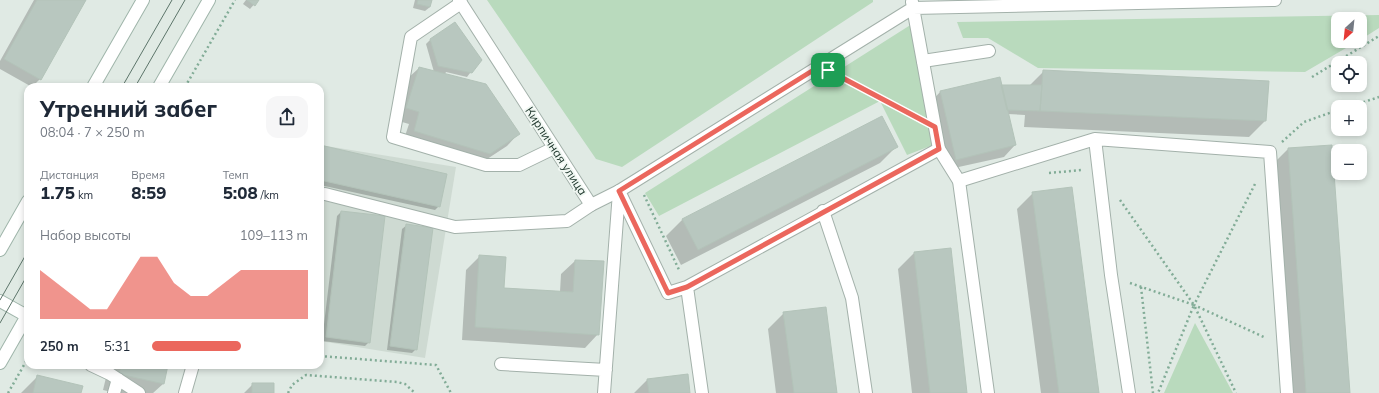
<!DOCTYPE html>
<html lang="ru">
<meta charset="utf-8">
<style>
body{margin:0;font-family:Mulish,sans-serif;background:#f6f6f7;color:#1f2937;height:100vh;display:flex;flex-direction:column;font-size:15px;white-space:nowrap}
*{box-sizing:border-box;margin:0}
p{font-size:13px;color:#747a83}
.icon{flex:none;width:22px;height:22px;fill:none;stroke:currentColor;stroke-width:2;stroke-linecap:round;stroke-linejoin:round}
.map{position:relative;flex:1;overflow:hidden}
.panel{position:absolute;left:24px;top:83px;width:300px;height:286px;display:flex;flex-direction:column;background:#fff;border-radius:12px;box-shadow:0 2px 6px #0003}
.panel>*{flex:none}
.needle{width:26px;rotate:207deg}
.controls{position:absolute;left:1331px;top:12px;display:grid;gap:8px}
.controls a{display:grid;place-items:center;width:36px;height:36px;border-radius:8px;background:#fff;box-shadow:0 2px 6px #0003;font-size:20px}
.pin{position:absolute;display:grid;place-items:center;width:34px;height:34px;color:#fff;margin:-17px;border-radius:8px;box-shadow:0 2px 6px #0006}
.round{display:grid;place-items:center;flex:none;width:42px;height:42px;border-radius:12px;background:#f6f6f7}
.summary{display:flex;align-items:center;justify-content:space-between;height:68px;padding:0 16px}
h1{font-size:22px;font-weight:800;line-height:30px}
.metrics{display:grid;grid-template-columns:repeat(3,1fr);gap:6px;height:68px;padding:4px 16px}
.metrics div{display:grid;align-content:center}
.metrics b{font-size:17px;font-weight:800}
.metrics small{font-size:11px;font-weight:400}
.metrics p{font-size:11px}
.chart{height:112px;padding:8px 16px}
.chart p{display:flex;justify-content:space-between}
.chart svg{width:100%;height:72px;margin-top:4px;fill:#eb675d;opacity:.7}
ul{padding:0 16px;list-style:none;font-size:13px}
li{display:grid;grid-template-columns:64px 48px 1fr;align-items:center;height:30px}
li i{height:10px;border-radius:5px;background:#eb675d}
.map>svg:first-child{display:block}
.built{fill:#cedad2}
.green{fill:#b9dabd}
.shadow{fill:#0003}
.building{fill:#b8c7bf;stroke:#b3c3b9}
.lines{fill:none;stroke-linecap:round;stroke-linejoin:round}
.lane-casing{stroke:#a3b1aa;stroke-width:14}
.street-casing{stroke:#a3b1aa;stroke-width:14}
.secondary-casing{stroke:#9fb5aa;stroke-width:14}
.path{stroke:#82ac97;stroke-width:2.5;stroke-dasharray:2 3;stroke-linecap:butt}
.lane{stroke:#fff;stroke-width:12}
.street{stroke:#fff;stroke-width:12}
.secondary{stroke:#fff;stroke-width:12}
.tram{stroke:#5c756a;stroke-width:1}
.route-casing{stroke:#fff;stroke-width:8}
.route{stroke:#eb675d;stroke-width:5}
.labels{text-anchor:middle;stroke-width:3.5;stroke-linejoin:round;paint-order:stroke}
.street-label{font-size:12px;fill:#21392f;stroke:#f0f7f2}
</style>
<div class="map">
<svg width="1379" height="393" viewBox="0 0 1379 393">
<rect width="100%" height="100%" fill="#e0eae4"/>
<path class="built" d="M320,145L456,167L425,358L320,341Z"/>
<path class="green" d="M487,0H873V2L622,167L596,159Z
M1379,15V28L1360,40V19H1338V41H1358L1305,72L1038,68L988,38H963L957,22Z
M912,24L933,145L907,155L880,101L659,216L645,193Z
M1195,323L1233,393H1164Z"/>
<path class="shadow" d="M34,0H85L40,79L32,87L0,69V61Z
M246,0H258L250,9L243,4Z
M415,0H431L430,7L425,11L413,8Z
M430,40L480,60L467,77L446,72L445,74L518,134L507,146L478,165L403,142L409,124L395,120L407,79L419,68L434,72L426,44Z
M1044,71L1265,121L1249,137L1024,127L1025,115L1008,114L1015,145L1004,157L945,170L929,104L940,92L1001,86H1029Z
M882,118L896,147L880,163L681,265L666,236L682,220Z
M320,146L439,206L435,210L320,185Z
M1288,149L1349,393H1289L1272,165Z
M1033,193L1098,393H1041L1017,209Z
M341,212L369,342L365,346L322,341L337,216Z
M407,225L416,349L412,353L387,350L402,229Z
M914,253L966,393H912L898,269Z
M480,256L503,288L560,292L561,274L575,261L598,334L585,348L462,340L466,270Z
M784,313L835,393H776L768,329Z
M109,365H167L163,384L153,393H116L103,390Z
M37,377L80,393H21Z
M647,380L689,393H634Z
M253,384L273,393H244Z"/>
<path class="building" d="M37,0H86L41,80L4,59Z
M247,0H259L255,6Z
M418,0H432L430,7L417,4Z
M455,22L482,60L472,73L438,66L430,39Z
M419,67L486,84L520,134L490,154L414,131L419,112L406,108Z
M1043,70L1269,81L1266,121L1040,111Z
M1000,77L1016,145L956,160L940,91Z
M1001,85H1042L1040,111L1007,110Z
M882,116L898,147L698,250L682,219Z
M320,145L447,174L440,207L320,180Z
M1332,145L1350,393H1306L1288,148Z
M1072,187L1087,303L1099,393H1059L1032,192Z
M341,211L385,216L370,343L326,337Z
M406,224L433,228L417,350L390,346Z
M951,248L967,393H930L914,252Z
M479,255L506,257L504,288L573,292L575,260L604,261L599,335L475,327Z
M826,307L837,393H794L783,312Z
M121,365H168L164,384L119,374Z
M688,374L690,393H649L647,379Z
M37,375L83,386L81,393H33Z
M252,383H274V393H252Z"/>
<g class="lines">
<defs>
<path id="lane" d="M461,3L411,37L393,137L486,165H519L554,148
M923,61L989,51
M1095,139L1111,275L1129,393
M959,181L1095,139L1270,152L1287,393
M619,191L668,293L687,287L939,149
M325,194L455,227L567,221L591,205
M823,211L852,298L866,393
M687,287L702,393
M501,364L606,370
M91,365L110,374L139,393
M114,393L118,379
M185,393L193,365
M604,393L619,192"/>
<path id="street" d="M459,0L591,205L619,191L913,8L1275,0
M912,2L939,149L959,181L988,393"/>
<path id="secondary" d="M93,87L143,0
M159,87L209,0
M0,250L28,201
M0,301L27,316
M0,363L28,314"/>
</defs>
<use href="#lane" class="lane-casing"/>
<use href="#street" class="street-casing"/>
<use href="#secondary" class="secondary-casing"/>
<path class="path" d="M837,74L915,116
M1312,77L1379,36
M185,87L235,0
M1349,107L1379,97
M1282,142L1304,122L1338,110
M1049,173L1082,170
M1255,184L1194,305L1266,338
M644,195L680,272
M1120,200L1194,305L1158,393
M1130,283L1194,305L1236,393
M1141,287L1153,393
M320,356L436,365L451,393
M8,393L28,358
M288,393L292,385L306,375L397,382L405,384L415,393"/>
<use href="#lane" class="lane"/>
<use href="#street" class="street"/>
<use href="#secondary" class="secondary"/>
<path class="tram" d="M122,87L172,0
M135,87L185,0
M0,300L28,251
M0,323L28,274"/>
</g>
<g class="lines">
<defs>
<path id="route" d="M820,66L935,127L939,149L687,287L668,293L619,191Z"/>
</defs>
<use href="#route" class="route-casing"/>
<use href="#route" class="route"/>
</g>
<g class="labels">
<g class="street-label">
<text transform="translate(556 151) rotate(57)" y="4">Кирпичная улица</text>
</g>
</g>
</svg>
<div class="controls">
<a><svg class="needle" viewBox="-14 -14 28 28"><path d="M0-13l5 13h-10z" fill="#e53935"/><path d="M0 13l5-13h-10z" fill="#747a83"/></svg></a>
<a><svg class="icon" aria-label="locate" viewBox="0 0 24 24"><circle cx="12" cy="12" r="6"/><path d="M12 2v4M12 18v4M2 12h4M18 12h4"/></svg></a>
<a>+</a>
<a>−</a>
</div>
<div class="pin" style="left:828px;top:70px;background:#1e9e55"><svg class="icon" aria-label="arrive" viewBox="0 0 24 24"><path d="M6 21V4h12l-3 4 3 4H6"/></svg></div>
<section class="panel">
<div class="summary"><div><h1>Утренний забег</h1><p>08:04 · 7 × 250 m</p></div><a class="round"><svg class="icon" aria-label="share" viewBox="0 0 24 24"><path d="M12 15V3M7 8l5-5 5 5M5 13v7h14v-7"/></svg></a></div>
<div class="metrics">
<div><p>Дистанция</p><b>1.75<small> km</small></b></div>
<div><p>Время</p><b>8:59</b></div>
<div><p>Темп</p><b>5:08<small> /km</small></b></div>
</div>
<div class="chart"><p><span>Набор высоты</span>109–113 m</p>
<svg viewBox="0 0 160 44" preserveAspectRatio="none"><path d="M0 44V14L10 22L20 30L30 38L40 38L50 22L60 6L70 6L80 22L90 30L100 30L110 22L120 14L130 14L140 14L150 14L160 14V44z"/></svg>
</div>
<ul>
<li><b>250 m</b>5:31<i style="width:57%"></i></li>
</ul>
</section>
</div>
